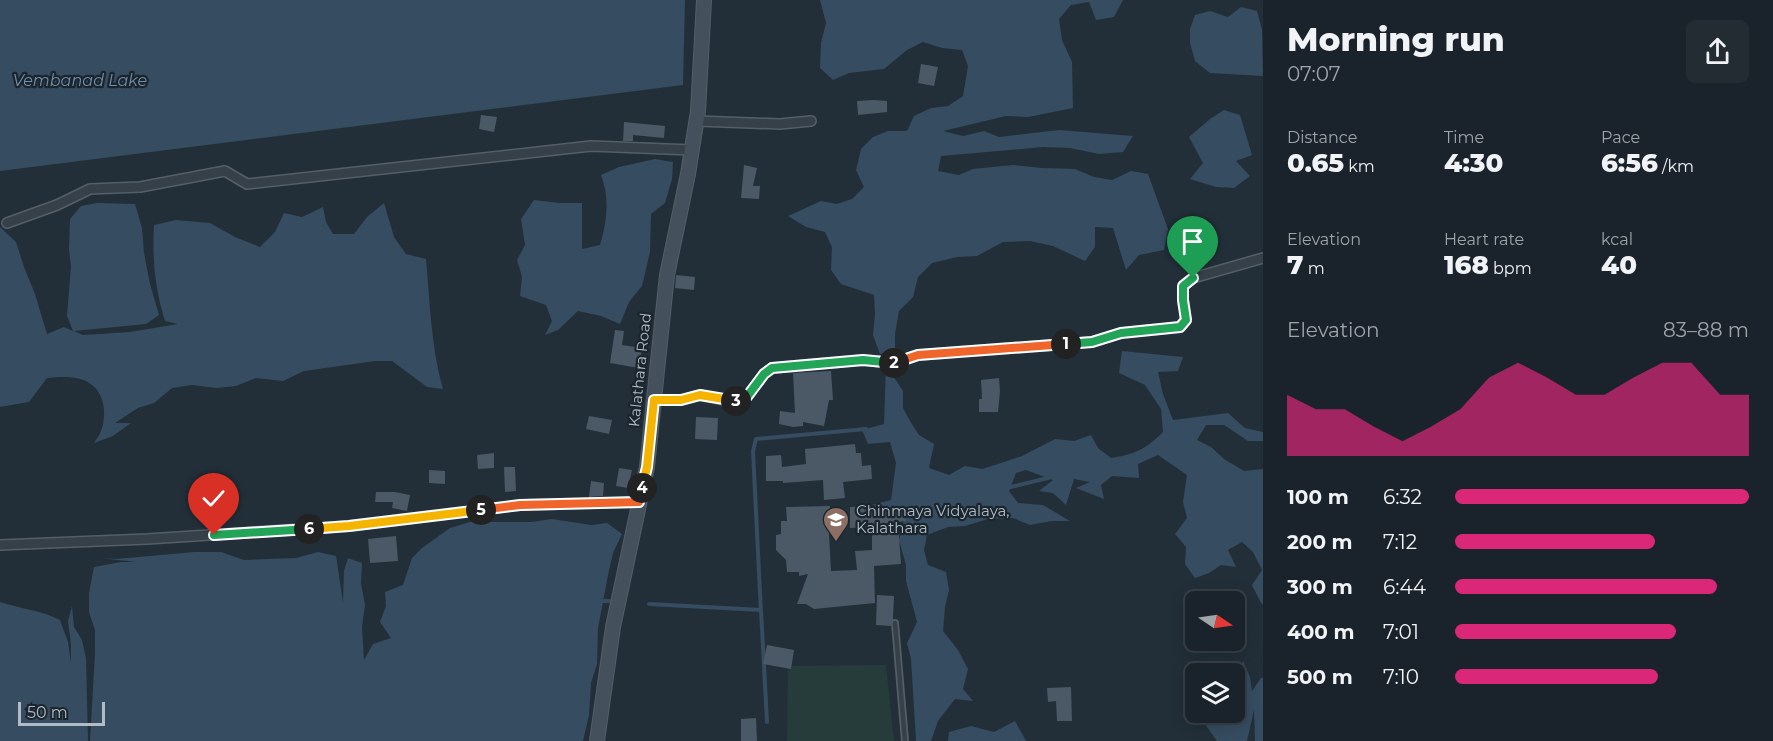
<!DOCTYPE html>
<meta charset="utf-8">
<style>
body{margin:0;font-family:Montserrat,sans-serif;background:#232b33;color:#f1f3f6;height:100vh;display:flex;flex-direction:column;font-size:22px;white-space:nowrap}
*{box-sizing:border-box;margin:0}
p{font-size:20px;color:#9fa4a9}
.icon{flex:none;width:33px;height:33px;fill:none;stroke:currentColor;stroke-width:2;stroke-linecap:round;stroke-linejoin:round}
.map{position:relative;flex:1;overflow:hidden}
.panel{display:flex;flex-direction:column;background:#1a232b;width:510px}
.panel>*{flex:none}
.needle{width:39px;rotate:103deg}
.buttons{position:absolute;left:1185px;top:591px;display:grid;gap:12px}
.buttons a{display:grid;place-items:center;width:60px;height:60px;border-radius:9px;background:#1a232b;box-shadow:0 3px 15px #0003,0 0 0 2px #384047;font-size:30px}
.scale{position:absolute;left:18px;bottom:15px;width:87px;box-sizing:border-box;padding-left:6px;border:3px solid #b1bbc6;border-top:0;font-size:16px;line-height:21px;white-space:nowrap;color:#b1bbc6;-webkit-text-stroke:4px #1b252e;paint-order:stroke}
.pin{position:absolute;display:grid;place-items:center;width:51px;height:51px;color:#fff;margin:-62px -26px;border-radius:50% 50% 50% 0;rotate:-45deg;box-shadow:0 0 6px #0007}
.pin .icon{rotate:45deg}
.km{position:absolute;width:30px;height:30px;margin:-15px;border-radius:50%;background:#222;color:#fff;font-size:16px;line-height:30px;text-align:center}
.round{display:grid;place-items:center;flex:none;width:63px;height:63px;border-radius:9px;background:#232b33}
.headline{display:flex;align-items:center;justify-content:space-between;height:102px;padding:0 24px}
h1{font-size:33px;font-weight:800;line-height:45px}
.figures{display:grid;grid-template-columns:repeat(3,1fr);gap:9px;height:102px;padding:6px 24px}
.figures div{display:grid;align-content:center}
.figures b{font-size:26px;font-weight:800}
.figures small{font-size:16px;font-weight:400}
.figures p{font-size:16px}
.chart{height:168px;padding:12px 24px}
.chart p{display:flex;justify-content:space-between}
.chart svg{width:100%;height:108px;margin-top:6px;fill:#db2777;opacity:.7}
ul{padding:0 24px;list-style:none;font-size:20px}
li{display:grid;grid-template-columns:96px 72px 1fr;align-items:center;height:45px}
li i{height:15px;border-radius:8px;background:#db2777}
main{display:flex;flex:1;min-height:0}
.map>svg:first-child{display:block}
.green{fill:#253c3b}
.water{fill:#364c60}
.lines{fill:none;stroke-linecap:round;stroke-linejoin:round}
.stream{stroke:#364c60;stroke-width:4}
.building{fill:#4a5965}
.lane-casing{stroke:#545e67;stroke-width:8}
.street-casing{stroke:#545e67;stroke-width:12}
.secondary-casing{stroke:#545e67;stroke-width:16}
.lane{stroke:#364049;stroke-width:4.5}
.street{stroke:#364049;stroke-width:9}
.secondary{stroke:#44505c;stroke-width:14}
.split-1-casing{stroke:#fff;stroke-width:12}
.split-2-casing{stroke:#fff;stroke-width:12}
.split-3-casing{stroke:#fff;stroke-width:12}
.split-4-casing{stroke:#fff;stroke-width:12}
.split-5-casing{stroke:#fff;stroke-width:12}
.split-6-casing{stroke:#fff;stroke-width:12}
.split-7-casing{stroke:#fff;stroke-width:12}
.split-1{stroke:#22a559;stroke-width:8}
.split-2{stroke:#f0652b;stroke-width:8}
.split-3{stroke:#22a559;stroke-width:8}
.split-4{stroke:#f5b400;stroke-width:8}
.split-5{stroke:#f0652b;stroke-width:8}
.split-6{stroke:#f5b400;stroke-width:8}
.split-7{stroke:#22a559;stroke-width:8}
.labels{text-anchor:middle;stroke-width:4.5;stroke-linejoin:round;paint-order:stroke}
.street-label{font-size:15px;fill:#b1bbc6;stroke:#1b252e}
.poi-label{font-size:15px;fill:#b1bbc6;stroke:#1b252e;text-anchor:start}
.water-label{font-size:16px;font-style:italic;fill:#728fa9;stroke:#1b252e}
</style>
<main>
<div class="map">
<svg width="1263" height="741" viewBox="0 0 1263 741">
<rect width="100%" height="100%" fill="#222f39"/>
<path class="green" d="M886,665L894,741H787L788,666Z"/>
<path class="water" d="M0,0H685L683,85L0,171Z
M820,0H1123L1114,17L1096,20L1089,2L1071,5L1059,19L1062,40L1072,62L1073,108L1028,117L1006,116L943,131L963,136L984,131L999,137L1059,130L1133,136L1123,152L1099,154L1070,148L1043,147L941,156L938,171L959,175L973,169L1013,165L1042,168L1075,169L1094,177L1112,180L1131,171L1148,174L1168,229L1164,250L1139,255L1126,270L1113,228L1095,227V247L1085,261L1053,246L1030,241L1003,242L977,256L957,257L932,263L918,277L913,297L899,311L895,334V350L880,354L873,335L875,314L874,295L841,284L831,270L832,247L825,232L806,227L788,216L821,201L837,204L852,199L864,187L856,170L861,149L873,137L888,131H907L914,116L931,108L948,106L963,96L968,66L962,50L942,48L923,42L907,50L884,69L849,73L833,80L820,68L821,43L826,23Z
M1241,7L1257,11L1262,30L1263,76L1210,73L1195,61L1190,43V29L1195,15L1210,11L1228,17Z
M1224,110L1240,115L1252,155L1236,161L1250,176L1234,188L1216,187L1190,179L1203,163L1189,137L1210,119Z
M655,159L673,162L672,179L665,203L651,214L650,252L642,286L629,302L620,324L601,316L578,311L558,330L545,335L552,321L546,305L520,296L522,277L517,260L525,245L521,219L534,200L560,203H582V249L600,245C607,221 610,199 601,175L619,167Z
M97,203L135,204L142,228L144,253L150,284L159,315L146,324L74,331L83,335L130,332L178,324L165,321C155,289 152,259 154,225L176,220L210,223L235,237L260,247L275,232L284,213L302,217L323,207L326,222L333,234H354L367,217L384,203L394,237L406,254L426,259C430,303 431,347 443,389L427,387L392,361H375L304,371L283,381L256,378L236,386L217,388L192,385L172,388L154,403L138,408L115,423H131L113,436L94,443C96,439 100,435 101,431C107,415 105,392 89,383C77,375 60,377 47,378L29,402L0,407V227L16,242L24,267L35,294L47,334L64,327L73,331L67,316L71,266L69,250L70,219L81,206Z
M1122,351L1183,357L1178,371L1158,372L1163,394L1173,420L1228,413L1245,428L1263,432V441H1248L1224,425H1206L1197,440L1211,447L1224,459L1244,471L1263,469V605L1260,601L1252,585L1262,570L1253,552L1242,542L1228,550L1236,567L1221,565L1209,573L1195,578L1185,564L1186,547L1175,534L1187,518L1183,502L1187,475L1158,455L1138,464L1139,478L1112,476L1101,485L1104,499L1076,488L1090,482L1074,479L1066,505L1053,493L1039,491L1053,480L1026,470L1016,473L1009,491L1018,503L1043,505L1070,521H1052L1030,525L1013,518L988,519L965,526L948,527L927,535L924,550L928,565L946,572L949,590L945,607L943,631L958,650L968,669L963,689L973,701L955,699L938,721L931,741H916L911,659L907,643L917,622L906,581V565L899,540L903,526L905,509L872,505L891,500L896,463L890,442L868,444L862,430L884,424L886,365L903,391V408L910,421L919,435L934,444L929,468L949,475L965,466L982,469L1001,463L1022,456L1055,439L1074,441L1091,435L1098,448L1111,458C1135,454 1145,450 1163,432L1161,409L1145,385L1119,373Z
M552,519L591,525L607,523L622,534L613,553L608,575L598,628L597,664L591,683L589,715L583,741H90L95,653V630L89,612V593L94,567L121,562H136L100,558L116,559L194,552H221L244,560L296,558L318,552L336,556L343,602L344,571L348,558L362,563L361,583L365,605L362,627L364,660L373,644L391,638L380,622L386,606L385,592L403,585L412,558L422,548L450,528L470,522H531Z
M0,602C21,609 41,610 60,620L68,642L71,663V645L68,621L72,606L74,627L82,640L86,658L88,741H0Z
M1243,661L1250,677L1252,691L1261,678H1263V741H1255L1254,710L1247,741H1217L1200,717L1199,713L1234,712L1235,680L1238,678Z
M1015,721L1026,741H948L949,732L971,726L994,732Z"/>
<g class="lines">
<path class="stream" d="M1007,488L1052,477
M600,601H609
M649,604L761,610L767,722
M761,613L753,451L756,439L866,429"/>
</g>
<path class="building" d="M921,64L938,67L934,86L918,83Z
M874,100L887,101V112L858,115L857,101Z
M481,115L497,117L494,132L479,129Z
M624,122L665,126L664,138L633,135V141H623Z
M744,165L757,168L753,186H760L759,199L741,198Z
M676,275L695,277L694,290L675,288Z
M615,330L624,331L622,345L642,348L639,368L610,363Z
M831,371L833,400H829L824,426L803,422V426L793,427L779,424L780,411L795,413L793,373Z
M999,378L1000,391L998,412H979V399H982L981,380Z
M589,416L612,420L609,434L586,429Z
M696,417L718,418L717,440L695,439Z
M855,444L856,453H861L862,466L871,465L872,479L843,482L845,498L824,500L823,480L783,483V481H766V456L781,455L782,467L806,464L805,449Z
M494,453V468L478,469L477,455Z
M504,467H515L516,491L505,492Z
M619,468L632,470L628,488L616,486Z
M429,470L445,471V484L429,483Z
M591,481L604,483L603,496L589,497Z
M376,492H395L410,495L407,511L392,508L393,502H375Z
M830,506L831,534H829L831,571L857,570L855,551L872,550V527L850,528V507L891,506L894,510L905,509L906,521L898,522L901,564L874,566L875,603L814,609L806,604H797L808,574L799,576V572H787L786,560L776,550V535L781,534V521H787L786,507Z
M396,536L398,561L370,563L368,539Z
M877,595L894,596L893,619L891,622V626L876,625Z
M767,645L794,650L791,669L763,664Z
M1071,687L1072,721H1057L1056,701L1048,702L1047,688Z
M756,718L757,741H741V719Z"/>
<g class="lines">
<defs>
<path id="lane" d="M895,623L905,741"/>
<path id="street" d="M697,121L780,124L811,121
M7,223L57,205L90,189L140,187L225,171L247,184L591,146L692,150
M654,400H682L700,395L734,402L746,398L764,374L772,368L863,360L895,363L918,355L1092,342L1121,333L1180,327L1186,320L1183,300V286L1193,278L1263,258
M0,545L147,539L349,526L520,505L639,502"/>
<path id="secondary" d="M597,741L613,627L647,467L667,275L688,174L698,111L704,0"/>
</defs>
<use href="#lane" class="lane-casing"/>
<use href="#street" class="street-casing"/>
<use href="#secondary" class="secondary-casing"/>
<use href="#lane" class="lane"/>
<use href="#street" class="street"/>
<use href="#secondary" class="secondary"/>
</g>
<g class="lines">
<defs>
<path id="split-1" d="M1066,344L1092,342L1121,333L1180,327L1186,320L1183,300V286L1193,278"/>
<path id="split-2" d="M894,363L918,355L1066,344"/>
<path id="split-3" d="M736,401L746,398L764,374L772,368L863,360L894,363"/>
<path id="split-4" d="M642,488L647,467L654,400H681L700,395L736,401"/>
<path id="split-5" d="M481,510L520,505L639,502L642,488"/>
<path id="split-6" d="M309,529L349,526L481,510"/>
<path id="split-7" d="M214,535L309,529"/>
</defs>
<use href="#split-1" class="split-1-casing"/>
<use href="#split-2" class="split-2-casing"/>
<use href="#split-3" class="split-3-casing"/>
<use href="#split-4" class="split-4-casing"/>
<use href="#split-5" class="split-5-casing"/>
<use href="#split-6" class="split-6-casing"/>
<use href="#split-7" class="split-7-casing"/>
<use href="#split-1" class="split-1"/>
<use href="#split-2" class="split-2"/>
<use href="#split-3" class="split-3"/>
<use href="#split-4" class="split-4"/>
<use href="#split-5" class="split-5"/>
<use href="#split-6" class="split-6"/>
<use href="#split-7" class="split-7"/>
</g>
<defs>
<symbol id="school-pin" viewBox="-11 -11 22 30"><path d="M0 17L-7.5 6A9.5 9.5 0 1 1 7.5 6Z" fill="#8d6e63" stroke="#1b252e"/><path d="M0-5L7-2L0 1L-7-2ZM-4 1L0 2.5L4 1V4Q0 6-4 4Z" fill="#fff"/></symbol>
</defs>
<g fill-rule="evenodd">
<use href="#school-pin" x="821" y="505" width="30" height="40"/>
</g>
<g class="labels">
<g class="street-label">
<text transform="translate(640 370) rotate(-84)" y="5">Kalathara Road</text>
</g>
<g class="poi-label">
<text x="856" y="516">Chinmaya Vidyalaya,<tspan x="856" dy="17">Kalathara</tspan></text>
</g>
<g class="water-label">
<text x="80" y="86">Vembanad Lake</text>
</g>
</g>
</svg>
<div class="buttons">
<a><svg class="needle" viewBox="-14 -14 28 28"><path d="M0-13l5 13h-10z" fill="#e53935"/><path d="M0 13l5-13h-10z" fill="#9fa4a9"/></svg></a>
<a><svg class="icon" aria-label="layers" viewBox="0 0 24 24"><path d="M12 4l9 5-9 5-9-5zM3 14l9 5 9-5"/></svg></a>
</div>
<div class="scale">50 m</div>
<div class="pin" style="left:1193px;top:278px;background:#1e9e55"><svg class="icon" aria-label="arrive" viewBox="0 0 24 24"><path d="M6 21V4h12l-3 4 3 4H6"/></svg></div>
<div class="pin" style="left:214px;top:535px;background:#d93025"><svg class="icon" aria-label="check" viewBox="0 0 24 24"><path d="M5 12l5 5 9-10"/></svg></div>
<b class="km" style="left:1066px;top:344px">1</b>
<b class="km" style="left:894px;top:363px">2</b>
<b class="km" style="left:736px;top:401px">3</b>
<b class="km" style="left:642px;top:488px">4</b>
<b class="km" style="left:481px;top:510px">5</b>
<b class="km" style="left:309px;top:529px">6</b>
</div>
<section class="panel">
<div class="headline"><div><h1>Morning run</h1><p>07:07</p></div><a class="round"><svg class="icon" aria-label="share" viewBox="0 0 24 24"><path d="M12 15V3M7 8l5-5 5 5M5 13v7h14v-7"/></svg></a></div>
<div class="figures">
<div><p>Distance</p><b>0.65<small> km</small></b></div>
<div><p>Time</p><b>4:30</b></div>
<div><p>Pace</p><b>6:56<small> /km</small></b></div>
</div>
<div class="figures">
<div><p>Elevation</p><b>7<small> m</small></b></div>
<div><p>Heart rate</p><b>168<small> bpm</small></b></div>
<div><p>kcal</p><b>40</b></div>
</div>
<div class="chart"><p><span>Elevation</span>83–88 m</p>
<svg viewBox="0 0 160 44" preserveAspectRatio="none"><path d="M0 44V19L10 25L20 25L30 32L40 38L50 32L60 25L70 12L80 6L90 12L100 19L110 19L120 12L130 6L140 6L150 19L160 19V44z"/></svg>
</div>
<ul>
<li><b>100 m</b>6:32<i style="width:100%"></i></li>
<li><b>200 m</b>7:12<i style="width:68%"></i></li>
<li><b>300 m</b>6:44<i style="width:89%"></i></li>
<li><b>400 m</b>7:01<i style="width:75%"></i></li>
<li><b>500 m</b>7:10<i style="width:69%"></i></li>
</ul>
</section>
</main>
